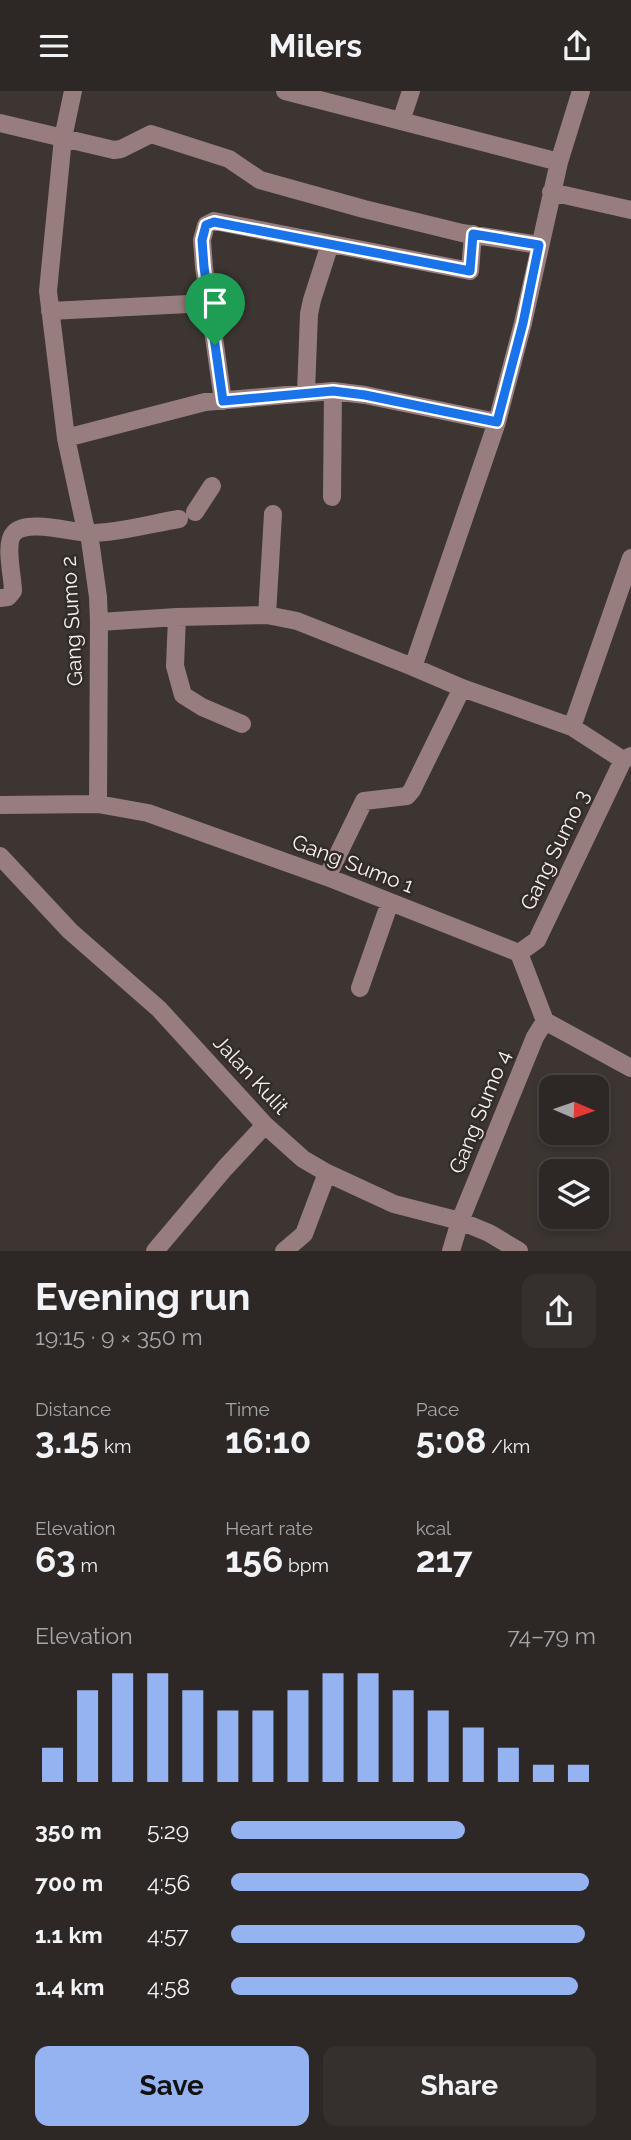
<!DOCTYPE html>
<meta charset="utf-8">
<style>
body{margin:0;font-family:Raleway,sans-serif;background:#35302e;color:#f1f3f6;height:100vh;display:flex;flex-direction:column;font-size:26px;white-space:nowrap}
*{box-sizing:border-box;margin:0}
p{font-size:23px;color:#a7a6a7}
.icon{flex:none;width:38px;height:38px;fill:none;stroke:currentColor;stroke-width:2;stroke-linecap:round;stroke-linejoin:round}
.map{position:relative;height:1160px;overflow:hidden}
.panel{display:flex;flex-direction:column;background:#2d2826;flex:1}
.panel>*{flex:none}
.needle{width:46px;rotate:92deg}
.controls{position:absolute;left:539px;top:984px;display:grid;gap:14px}
.controls a{display:grid;place-items:center;width:70px;height:70px;border-radius:14px;background:#2d2826;box-shadow:0 4px 10px #0003,0 0 0 2px #484443;font-size:35px}
.pin{position:absolute;display:grid;place-items:center;width:60px;height:60px;color:#fff;margin:-72px -30px;border-radius:50% 50% 50% 0;rotate:-45deg;box-shadow:0 0 7px #0007}
.pin .icon{rotate:45deg}
.round{display:grid;place-items:center;flex:none;width:74px;height:74px;border-radius:14px;background:#35302e}
.summary{display:flex;align-items:center;justify-content:space-between;height:119px;padding:0 35px}
h1{font-size:38px;font-weight:700;line-height:52px}
.metrics{display:grid;grid-template-columns:repeat(3,1fr);gap:10px;height:119px;padding:7px 35px}
.metrics div{display:grid;align-content:center}
.metrics b{font-size:35px;font-weight:700}
.metrics small{font-size:19px;font-weight:400}
.metrics p{font-size:19px}
.chart{height:196px;padding:14px 35px}
.chart p{display:flex;justify-content:space-between}
.chart svg{width:100%;height:126px;margin-top:7px;stroke:#95b2f1;stroke-width:6}
.action{display:flex;gap:14px;margin-top:auto;padding:14px 35px}
.action a{flex:1;height:80px;border-radius:14px;background:#95b2f1;color:#111;font-size:28px;font-weight:700;line-height:80px;text-align:center}
.action a+a{background:#35302e;color:#f1f3f6}
ul{padding:0 35px;list-style:none;font-size:23px}
li{display:grid;grid-template-columns:112px 84px 1fr;align-items:center;height:52px}
li i{height:18px;border-radius:9px;background:#95b2f1}
header{display:flex;justify-content:space-between;align-items:center;height:91px;padding:0 35px;background:#2d2826;font-size:32px;font-weight:700}
.map>svg:first-child{display:block}
.lines{fill:none;stroke-linecap:round;stroke-linejoin:round}
.minor{stroke:#977d7d;stroke-width:18}
.route-casing{stroke:#fff;stroke-width:14}
.route{stroke:#1a73e8;stroke-width:9}
.labels{text-anchor:middle;stroke-width:5;stroke-linejoin:round;paint-order:stroke}
.street-label{font-size:21px;fill:#f6f1ef;stroke:#322b28}
</style>
<header><svg class="icon" aria-label="menu" viewBox="0 0 24 24"><path d="M4 6h16M4 12h16M4 18h16"/></svg>Milers<svg class="icon" aria-label="share" viewBox="0 0 24 24"><path d="M12 15V3M7 8l5-5 5 5M5 13v7h14v-7"/></svg></header>
<div class="map">
<svg width="631" height="1160" viewBox="0 0 631 1160">
<rect width="100%" height="100%" fill="#3c3532"/>
<g class="lines">
<path class="minor" d="M73,0L63,47L114,59L121,58L151,43L229,68L260,89L364,118L462,142L539,154
M285,0L559,71
M581,0L559,71L523,232L497,331L413,576L462,597L572,636L623,669L631,665
M401,30L411,0
M0,32L63,47L48,200L66,347L85,435L89,442L98,506L99,531L98,713
M551,101L631,119
M50,220L209,212
M306,301L309,223L312,209L330,153
M223,310L204,176L202,149L206,134L214,130L470,180L473,143
M66,347L205,311L333,300L365,304L497,331
M332,406L333,300
M195,421L212,395
M0,507L8,506L13,500C13,486 4,452 14,442C27,428 70,441 88,442C112,443 154,432 179,428
M267,524L297,530L413,576
M177,526L175,575L183,604L202,616L242,633
M99,531L177,526L267,524L273,423
M572,636L631,467
M0,714L98,713L148,722L327,786L519,862L545,930L631,977
M0,765L70,840L159,918L265,1034L303,1068L327,1082L394,1113L460,1130L489,1142L519,1160
M327,786L364,710L407,705L412,699L462,597
M519,862L537,849L623,669
M360,897L390,811
M155,1160L225,1077L265,1034
M284,1160L304,1143L327,1082
M451,1160L460,1130L535,946L545,930"/>
</g>
<g class="lines">
<defs>
<path id="route" d="M214,131L470,180L473,143L539,154L523,232L497,331L365,304L333,300L223,310L204,176L202,149L206,134Z"/>
</defs>
<use href="#route" class="route-casing"/>
<use href="#route" class="route"/>
</g>
<g class="labels">
<g class="street-label">
<text transform="translate(72 530) rotate(-93)" y="7">Gang Sumo 2</text>
<text transform="translate(555 759) rotate(-64)" y="7">Gang Sumo 3</text>
<text transform="translate(353 773) rotate(21)" y="7">Gang Sumo 1</text>
<text transform="translate(251 984) rotate(47)" y="7">Jalan Kulit</text>
<text transform="translate(480 1021) rotate(-68)" y="7">Gang Sumo 4</text>
</g>
</g>
</svg>
<div class="controls">
<a><svg class="needle" viewBox="-14 -14 28 28"><path d="M0-13l5 13h-10z" fill="#e53935"/><path d="M0 13l5-13h-10z" fill="#a7a6a7"/></svg></a>
<a><svg class="icon" aria-label="layers" viewBox="0 0 24 24"><path d="M12 4l9 5-9 5-9-5zM3 14l9 5 9-5"/></svg></a>
</div>
<div class="pin" style="left:215px;top:254px;background:#1e9e55"><svg class="icon" aria-label="arrive" viewBox="0 0 24 24"><path d="M6 21V4h12l-3 4 3 4H6"/></svg></div>
</div>
<section class="panel">
<div class="summary"><div><h1>Evening run</h1><p>19:15 · 9 × 350 m</p></div><a class="round"><svg class="icon" aria-label="share" viewBox="0 0 24 24"><path d="M12 15V3M7 8l5-5 5 5M5 13v7h14v-7"/></svg></a></div>
<div class="metrics">
<div><p>Distance</p><b>3.15<small> km</small></b></div>
<div><p>Time</p><b>16:10</b></div>
<div><p>Pace</p><b>5:08<small> /km</small></b></div>
</div>
<div class="metrics">
<div><p>Elevation</p><b>63<small> m</small></b></div>
<div><p>Heart rate</p><b>156<small> bpm</small></b></div>
<div><p>kcal</p><b>217</b></div>
</div>
<div class="chart"><p><span>Elevation</span>74–79 m</p>
<svg viewBox="0 0 160 44" preserveAspectRatio="none"><path d="M5 44V32M15 44V12M25 44V6M35 44V6M45 44V12M55 44V19M65 44V19M75 44V12M85 44V6M95 44V6M105 44V12M115 44V19M125 44V25M135 44V32M145 44V38M155 44V38"/></svg>
</div>
<ul>
<li><b>350 m</b>5:29<i style="width:64%"></i></li>
<li><b>700 m</b>4:56<i style="width:98%"></i></li>
<li><b>1.1 km</b>4:57<i style="width:97%"></i></li>
<li><b>1.4 km</b>4:58<i style="width:95%"></i></li>
</ul>
<div class="action"><a>Save</a><a>Share</a></div>
</section>
